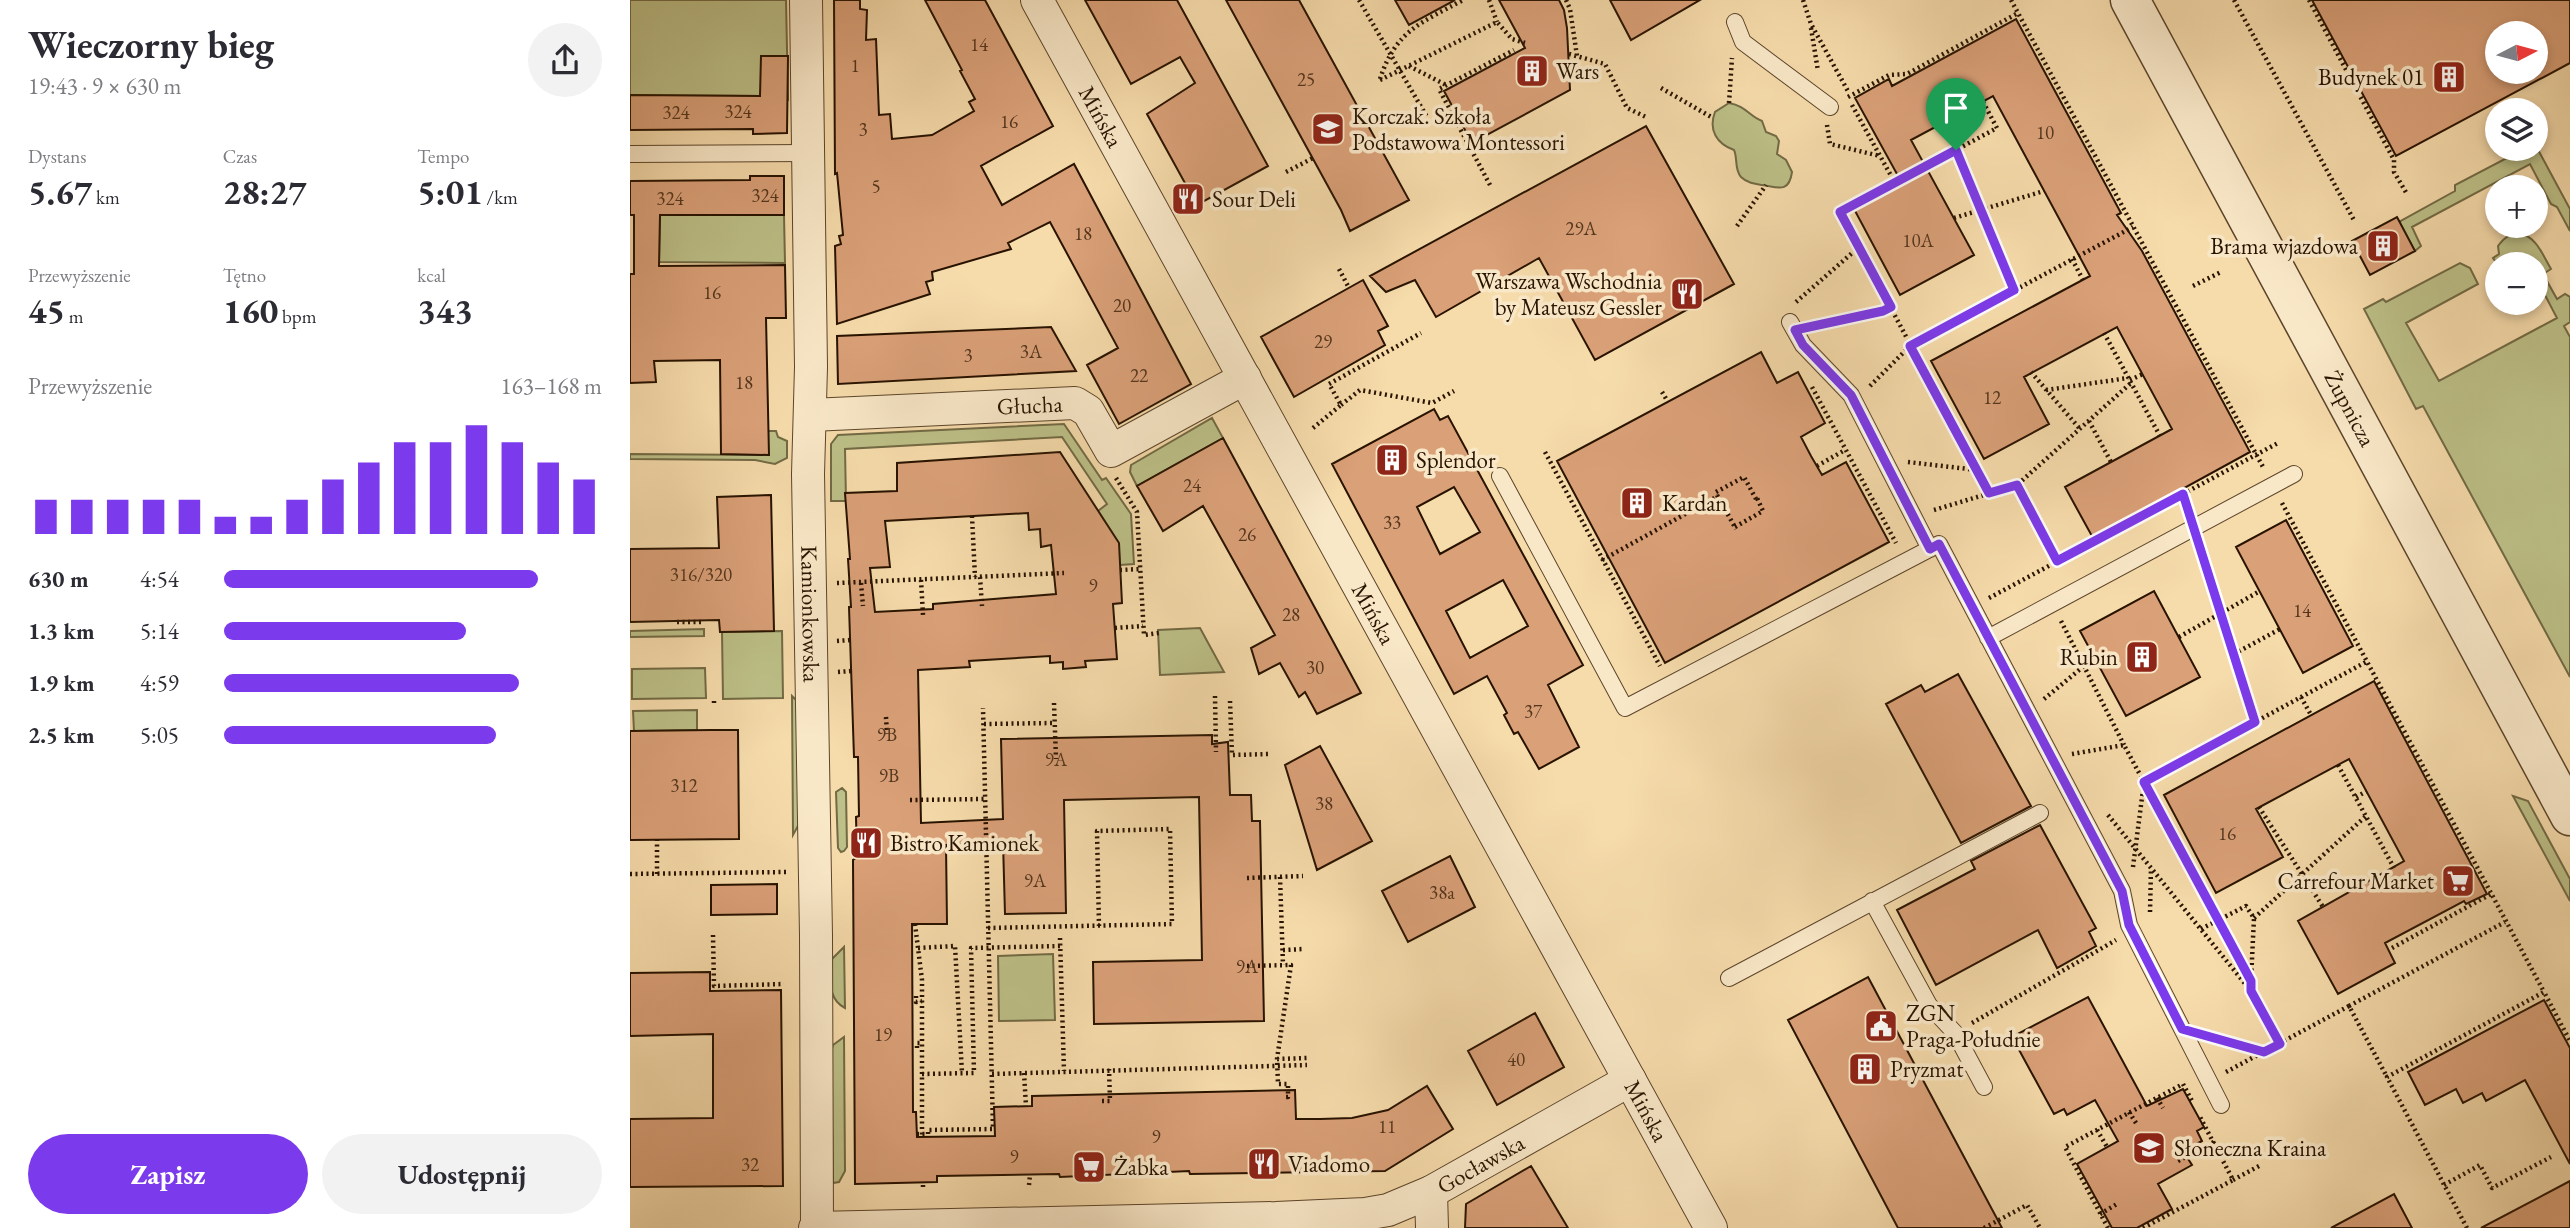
<!DOCTYPE html>
<html lang="pl">
<meta charset="utf-8">
<style>
body{margin:0;font-family:"EB Garamond",serif;background:#f2f2f3;color:#2b2b33;height:100vh;display:flex;flex-direction:column;font-size:26px;white-space:nowrap}
*{box-sizing:border-box;margin:0}
p{font-size:23px;color:#7c7c81}
.icon{flex:none;width:38px;height:38px;fill:none;stroke:currentColor;stroke-width:2;stroke-linecap:round;stroke-linejoin:round}
.map{position:relative;flex:1;overflow:hidden}
.side{display:flex;flex-direction:column;background:#fff;width:630px}
.side>*{flex:none}
.needle{width:46px;rotate:84deg}
.tools{position:absolute;left:1855px;top:21px;display:grid;gap:14px}
.tools a{display:grid;place-items:center;width:63px;height:63px;border-radius:50%;background:#fff;box-shadow:0 4px 10px #0003;font-size:35px}
.pin{position:absolute;display:grid;place-items:center;width:60px;height:60px;color:#fff;margin:-72px -30px;border-radius:50% 50% 50% 0;rotate:-45deg;box-shadow:0 0 7px #0007}
.pin .icon{rotate:45deg}
.round{display:grid;place-items:center;flex:none;width:74px;height:74px;border-radius:37px;background:#f2f2f3}
.headline{display:flex;align-items:center;justify-content:space-between;height:119px;padding:0 28px}
h1{font-size:38px;font-weight:700;line-height:52px}
.metrics{display:grid;grid-template-columns:repeat(3,1fr);gap:10px;height:119px;padding:7px 28px}
.metrics div{display:grid;align-content:center}
.metrics b{font-size:35px;font-weight:700}
.metrics small{font-size:19px;font-weight:400}
.metrics p{font-size:19px}
.chart{height:196px;padding:14px 28px}
.chart p{display:flex;justify-content:space-between}
.chart svg{width:100%;height:126px;margin-top:7px;stroke:#7c3aed;stroke-width:6}
.cta{display:flex;gap:14px;margin-top:auto;padding:14px 28px}
.cta a{flex:1;height:80px;border-radius:42px;background:#7c3aed;color:#fff;font-size:28px;font-weight:700;line-height:80px;text-align:center}
.cta a+a{background:#f2f2f3;color:#2b2b33}
ul{padding:0 28px;list-style:none;font-size:23px}
li{display:grid;grid-template-columns:112px 84px 1fr;align-items:center;height:52px}
li i{height:18px;border-radius:9px;background:#7c3aed}
main{display:flex;flex:1;min-height:0}
.map>svg:first-child{display:block}
.green{fill:#bdc088;stroke:#726a44;stroke-width:2}
.building{fill:#daa078;stroke:#281300;stroke-width:2;fill-rule:evenodd}
.lines{fill:none;stroke-linecap:round;stroke-linejoin:round}
.service-casing{stroke:#5c452b;stroke-width:18}
.minor-casing{stroke:#5c452b;stroke-width:34}
.tertiary-casing{stroke:#5c452b;stroke-width:41}
.path{stroke:#281300;stroke-width:4.5;stroke-dasharray:2 3.5;stroke-linecap:butt}
.service{stroke:#f9e8c8;stroke-width:16}
.minor{stroke:#f9e8c8;stroke-width:32}
.tertiary{stroke:#f9e8c8;stroke-width:38}
.route-casing{stroke:#fff;stroke-width:14}
.route{stroke:#7c3aed;stroke-width:9}
.labels{text-anchor:middle;stroke-width:7;stroke-linejoin:round;paint-order:stroke}
.number-label{font-size:19px;fill:#54361e}
.poi-label{font-size:23px;fill:#281300;stroke:#f9e8c8;text-anchor:start}
.street-label{font-size:23px;fill:#281300;stroke:#f9e8c8}
</style>
<main>
<section class="side">
<div class="headline"><div><h1>Wieczorny bieg</h1><p>19:43 · 9 × 630 m</p></div><a class="round"><svg class="icon" aria-label="share" viewBox="0 0 24 24"><path d="M12 15V3M7 8l5-5 5 5M5 13v7h14v-7"/></svg></a></div>
<div class="metrics">
<div><p>Dystans</p><b>5.67<small> km</small></b></div>
<div><p>Czas</p><b>28:27</b></div>
<div><p>Tempo</p><b>5:01<small> /km</small></b></div>
</div>
<div class="metrics">
<div><p>Przewyższenie</p><b>45<small> m</small></b></div>
<div><p>Tętno</p><b>160<small> bpm</small></b></div>
<div><p>kcal</p><b>343</b></div>
</div>
<div class="chart"><p><span>Przewyższenie</span>163–168 m</p>
<svg viewBox="0 0 160 44" preserveAspectRatio="none"><path d="M5 44V32M15 44V32M25 44V32M35 44V32M45 44V32M55 44V38M65 44V38M75 44V32M85 44V25M95 44V19M105 44V12M115 44V12M125 44V6M135 44V12M145 44V19M155 44V25"/></svg>
</div>
<ul>
<li><b>630 m</b>4:54<i style="width:83%"></i></li>
<li><b>1.3 km</b>5:14<i style="width:64%"></i></li>
<li><b>1.9 km</b>4:59<i style="width:78%"></i></li>
<li><b>2.5 km</b>5:05<i style="width:72%"></i></li>
</ul>
<div class="cta"><a>Zapisz</a><a>Udostępnij</a></div>
</section>
<div class="map">
<svg width="1940" height="1228" viewBox="0 0 1940 1228">
<rect width="100%" height="100%" fill="#f6dbab"/>
<filter id="stains"><feTurbulence type="fractalNoise" baseFrequency=".00286" numOctaves="4"/><feColorMatrix values="0 0 0 0 .2 0 0 0 0 .09 0 0 0 0 .02 0 0 0 .5 -.17"/></filter>
<radialGradient id="worn" r=".72"><stop offset=".6" stop-color="#630" stop-opacity="0"/><stop offset="1" stop-color="#630" stop-opacity=".3"/></radialGradient>
<path class="green" d="M0,0H156L158,100H140L139,96L0,95Z
M1099,103C1116,106 1119,116 1132,121L1136,132L1146,136L1149,141L1147,154L1156,160L1162,172C1159,194 1147,187 1132,185C1125,184 1117,183 1111,177C1104,169 1108,159 1104,150C1087,144 1078,130 1085,112Z
M1906,146L1940,209V231L1927,207L1921,204L1900,164L1782,227L1791,246L1785,251L1769,222L1825,191V185L1894,149H1906Z
M30,215H154L155,263L29,262Z
M1889,233C1907,237 1912,254 1921,269L1913,274L1927,299L1935,294L1940,297V322L1934,326L1940,337V677L1793,406L1786,409L1734,309L1753,299L1756,302L1830,263L1840,268L1848,284L1776,323L1809,381L1927,318L1906,278V264H1898L1895,259L1884,264H1867L1863,258L1869,254L1868,246C1874,238 1879,234 1889,233Z
M582,418L593,438L507,486L500,472L501,465Z
M434,424L472,480L476,478L501,514L504,564L490,565L468,511L477,504L432,437L215,449L216,501H201V444L208,435Z
M138,431H146L148,437L157,441V458L145,464L125,460L0,459V454L138,455Z
M570,628L594,672L530,675L528,630Z
M74,629V636L0,637V631Z
M152,631L153,698L93,699L92,632Z
M75,668L76,698L2,699V669Z
M162,696L167,701L169,824L163,835Z
M67,710V730L4,731L3,711Z
M212,788L216,792L217,847L214,851L211,852L208,848L206,792Z
M1883,796L1898,801L1940,879V901Z
M214,947L215,1008C197,999 201,979 200,961Z
M423,954L425,1020L369,1021L368,956Z
M214,1037L215,1171L209,1182L203,1183L201,1052L203,1045Z"/>
<path class="building" d="M204,0H230V9L237,10L236,40L246,39L249,115L260,114L262,139L302,135L344,111L339,102L345,99L330,71L332,70L295,0H355L423,126L351,166L372,205L444,164L561,384L489,424L457,365L488,348L420,222L378,243L381,249L302,272L303,280L296,282L300,294L207,324L205,246L211,244L209,236L213,235L207,173L205,174Z
M455,0H547L638,166L567,205L517,114L565,83L550,57L501,84Z
M596,0H669L779,200L720,231L711,210Z
M765,0H825L779,25Z
M869,0H929L934,10L937,28L940,90L842,143L814,91L895,48Z
M980,0H1070L1001,40Z
M1682,0H1940V63L1766,156ZM1867,33H1906V72H1867Z
M1386,19L1491,213L1487,215L1512,251L1620,452L1463,538L1435,487L1542,429L1487,327L1394,377L1419,424L1354,459L1301,361L1460,276L1363,96L1281,140L1344,255L1270,295L1224,209L1272,183L1225,98L1259,79L1262,86Z
M131,56H158L157,133L123,134V129L0,130V95L130,96Z
M1016,126L1104,284L965,360L909,258L806,317L785,280L756,292L740,276Z
M120,176H154V215H30L29,266L155,265L156,318H136L139,455L91,454L90,360L24,361L26,382L0,383V274H4V215H0V181L120,180Z
M1767,217L1785,251L1740,275L1722,241Z
M733,280L758,326L748,331L755,345L664,397L631,337Z
M421,327L446,371L208,384L207,336Z
M1131,352L1147,383L1168,372L1195,423L1171,437L1181,456L1192,475L1216,462L1259,542L1035,663L927,461Z
M804,409L810,420L818,416L953,665L918,685L949,747L909,769L888,732L884,734L874,715L877,713L857,676L824,694L702,464ZM824,487L850,532L810,554L787,507ZM873,580L898,626L840,658L816,611Z
M593,438L731,693L687,714L675,692L669,697L650,663L629,674L621,648L645,635L573,506L533,531L507,486Z
M430,452L489,543L492,603L483,604L487,659L455,661L456,667L433,669V662L420,663V656L339,661L340,667L288,670L291,823L373,819L371,739L582,735V744L598,742L600,795H621L622,821H630L634,1021L464,1024L463,962L572,960L569,797L434,800L436,913L375,914L373,842L316,845L317,924H282L283,1112H286L287,1137L365,1136L364,1107L402,1106V1096L665,1090L666,1119H690L722,1118L758,1110L797,1086L823,1129L755,1171L560,1174L559,1171L430,1177L429,1174L307,1176V1182L225,1184L223,860L227,857L226,817L229,816L228,757H224L219,607H221L218,559H220L215,493L267,491V463ZM398,513L399,530L410,529L411,547L421,545L426,594L303,604V609L245,612L240,568L260,567L255,521Z
M141,495L144,631L90,632L89,620L0,622V549L89,548L87,497Z
M1656,520L1723,646L1673,673L1606,547Z
M1524,591L1570,677L1496,716L1450,631Z
M1328,674L1401,806L1331,843L1256,704L1291,685L1295,692Z
M1744,681L1857,894L1836,904L1834,901L1755,943L1765,963L1708,994L1668,921L1774,861L1719,759L1626,809L1653,857L1586,893L1534,795Z
M81,730H108L109,839L0,840V731Z
M690,746L742,841L687,870L655,765Z
M1410,825L1466,928L1459,932L1466,946L1427,968L1408,930L1306,985L1267,910L1345,869L1341,861Z
M820,856L845,907L778,942L752,891Z
M147,884V914L81,915V885Z
M80,972V991L151,990L153,1186L0,1187V1119L83,1118V1034L0,1036V973Z
M1238,977L1310,1112L1372,1228H1268L1158,1020Z
M1458,997L1517,1106L1553,1089L1574,1127L1567,1131L1572,1141L1553,1151L1562,1165L1528,1184L1542,1209L1507,1228H1482L1447,1164L1488,1141L1465,1100L1437,1115L1434,1109L1424,1114L1382,1037Z
M1914,1000L1940,1048V1164L1895,1080L1856,1101L1852,1093L1833,1103L1826,1089L1795,1105L1778,1072Z
M905,1013L934,1067L867,1105L838,1051Z
M901,1166L938,1228H835L836,1204Z
M1940,1181V1228H1851Z
M1764,1194L1782,1228H1701Z"/>
<g class="lines">
<defs>
<path id="service" d="M1105,22L1113,42L1200,107
M0,154L178,153
M1160,322L1173,345L1221,395L1300,549
M870,476L995,708L1309,544L1492,891L1499,925L1591,1105
M1358,638L1664,474
M1242,901L1299,1005L1325,1033L1354,1087
M1099,978L1410,813"/>
<g id="minor">
<path id="s1" d="M176,0L181,367L178,474L186,935L187,1228"/>
<path id="s2" d="M407,0L1081,1228"/>
<path id="s3" d="M181,415L445,403L458,411L481,451L615,378"/>
<path d="M801,1192L802,1228"/>
<path id="s4" d="M185,1228L646,1218L735,1214L758,1210L801,1192L1000,1080"/>
</g>
<g id="tertiary">
<path id="s5" d="M1500,0L1940,816"/>
</g>
</defs>
<use href="#service" class="service-casing"/>
<use href="#minor" class="minor-casing"/>
<use href="#tertiary" class="tertiary-casing"/>
<path class="path" d="M729,0L797,117
M859,0L867,22
M936,0L940,9L947,56
M1173,0L1181,24L1219,93
M1381,0L1633,467
M1604,0L1725,222
M1679,0L1764,160V172L1777,194
M1181,28L1188,71
M939,54L975,64L997,108L1016,117
M779,66L816,85
M750,79C766,30 791,23 833,0
M750,80L867,22L882,39L895,43
M1031,88L1083,118
M1218,97L1259,75L1277,74L1388,13
M1353,102L1367,128L1210,212L1359,493
M1099,103L1102,58
M1222,105L1265,183
M1314,122L1384,290
M1197,125L1200,144L1250,156
M656,172L683,158
M860,185L809,89L884,50
M1324,218L1414,191
M1107,226L1136,185
M1442,259L1453,280
M709,269L719,288
M1563,286L1591,272
M1166,302L1229,247
M1186,326L1253,311L1261,307
M1474,333L1530,436
M1401,372L1450,429
M1500,380L1513,374
M1240,386L1280,346L1503,227
M1182,387L1266,543
M1416,390L1498,378
M1032,392L1038,402
M711,405L730,390L802,403L824,391
M1459,421L1481,462
M683,428L711,405L699,384L791,333
M915,452L1030,666
M1278,462L1347,470
M1187,466L1215,450
M486,478L507,512L514,635L529,633
M1387,485L1427,561
M1086,492L1114,477L1126,499
M1087,495L1106,529
M1652,503L1914,992
M1304,510L1387,485L1501,383
M342,516L345,577
M1105,527L1133,511L1127,498
M1570,545L1625,722
M972,560L1088,496
M490,570L510,569
M350,577L352,606
M291,580L293,615
M207,583L434,573
M231,583L233,606
M1359,598L1648,443
M1431,621L1494,745
M47,622H73
M485,628L513,626
M1549,637L1630,591
M207,641L220,640
M1604,654L1650,629
M208,672L221,671
M585,696L586,752
M1671,697L1681,715
M1414,699L1454,666
M600,701L602,755L640,754
M84,703V699
M424,703L426,759
M256,717L257,734
M354,724L424,723
M1442,754L1494,745L1621,981
M1708,765L1764,868
M1726,797L1737,791
M280,800L355,799
M1629,807L1693,907
M1478,815L1621,991L1650,1044
M27,839V874
M1503,867L1514,782L1736,662
M0,874L157,872
M650,877L653,965
M617,878L673,876
M1520,912L1521,868
M1624,918L1736,816
M285,924L292,980V1137
M358,928L542,924L540,829L467,831L469,926
M1571,929L1616,906L1624,918L1621,980
M83,935L84,986L154,984
M430,938L434,1071
M288,948L325,946L332,1073
M1762,948L1861,894
M653,950L674,949
M617,966L661,965L647,1059L648,1084H658V1097H653
M286,996V1002L292,1001
M1719,1006L1875,922
M1342,1023L1486,940
M1581,1037L1633,1052
M287,1048V1043H292
M647,1059L677,1058
M1596,1072L1719,1006L1757,1077
M394,1073L396,1106
M292,1074L344,1073L341,948L430,946
M362,1074L677,1065
M1527,1098L1533,1108
M472,1101H480L479,1069
M1499,1112L1506,1123
M1467,1130L1477,1147
M287,1134H298V1130L363,1129L353,708
M1548,1161L1584,1142
M1603,1180L1629,1166
M399,1185L400,1175
M1814,1185L1850,1165L1862,1188L1921,1157
M293,1187V1183
M1470,1214L1487,1204
M1354,1228L1397,1205L1410,1228
M1478,1228L1435,1147L1553,1084L1562,1101
M1513,1228L1603,1180L1569,1115
M1837,1228L1757,1077L1914,992L1940,1041"/>
<use href="#service" class="service"/>
<use href="#minor" class="minor"/>
<use href="#tertiary" class="tertiary"/>
</g>
<g class="lines">
<defs>
<path id="route" d="M1326,150L1384,290L1280,346L1359,493L1387,485L1427,561L1553,494L1625,722L1514,782L1621,981V991L1650,1044L1634,1052L1552,1029L1499,925L1492,891L1309,544L1300,549L1221,395L1173,345L1165,330L1253,311L1261,307L1210,212Z"/>
</defs>
<use href="#route" class="route-casing"/>
<use href="#route" class="route"/>
</g>
<defs>
<symbol id="building-square" viewBox="-11 -11 22 22"><rect x="-9" y="-9" width="18" height="18" rx="4" fill="#8f2418" stroke="#f9e8c8"/><path d="M-4-6H4V6H1V3H-1V6H-4ZM-2.5-4.3h1.7v1.8h-1.7ZM.8-4.3h1.7v1.8H.8ZM-2.5-1h1.7V.8h-1.7ZM.8-1h1.7V.8H.8Z" fill="#fff"/></symbol>
<symbol id="school-square" viewBox="-11 -11 22 22"><rect x="-9" y="-9" width="18" height="18" rx="4" fill="#8f2418" stroke="#f9e8c8"/><path d="M0-5L7-2L0 1L-7-2ZM-4 1L0 2.5L4 1V4Q0 6-4 4Z" fill="#fff"/></symbol>
<symbol id="restaurant-square" viewBox="-11 -11 22 22"><rect x="-9" y="-9" width="18" height="18" rx="4" fill="#8f2418" stroke="#f9e8c8"/><path d="M-5-6h1v4h1v-4h1v4h1v-4h1v5L-1.5 .5V6h-2V.5L-5-1ZM5-6V6H3V1.5H1.5Q1.5-4 5-6Z" fill="#fff"/></symbol>
<symbol id="supermarket-square" viewBox="-11 -11 22 22"><rect x="-9" y="-9" width="18" height="18" rx="4" fill="#8f2418" stroke="#f9e8c8"/><path d="M-6-5.5h2.5l.6 2H6L4.5 2H-2.5L-4.4-4H-6ZM-1.5 3.2a1.3 1.3 0 1 0 .1 0ZM3 3.2a1.3 1.3 0 1 0 .1 0Z" fill="#fff"/></symbol>
<symbol id="civic-square" viewBox="-11 -11 22 22"><rect x="-9" y="-9" width="18" height="18" rx="4" fill="#8f2418" stroke="#f9e8c8"/><path d="M-.6-6.5H3V-4.5H.6V-3L4-1V1h2V6H-6V1h2V-1L-.6-3ZM-1.2 2.5V6h2.4V2.5Z" fill="#fff"/></symbol>
</defs>
<g fill-rule="evenodd">
<use href="#building-square" x="883" y="52" width="38" height="38"/>
<use href="#building-square" x="1800" y="58" width="38" height="38"/>
<use href="#school-square" x="679" y="110" width="38" height="38"/>
<use href="#restaurant-square" x="539" y="180" width="38" height="38"/>
<use href="#building-square" x="1734" y="227" width="38" height="38"/>
<use href="#restaurant-square" x="1038" y="275" width="38" height="38"/>
<use href="#building-square" x="743" y="441" width="38" height="38"/>
<use href="#building-square" x="988" y="484" width="38" height="38"/>
<use href="#building-square" x="1493" y="638" width="38" height="38"/>
<use href="#restaurant-square" x="217" y="824" width="38" height="38"/>
<use href="#supermarket-square" x="1809" y="862" width="38" height="38"/>
<use href="#civic-square" x="1232" y="1007" width="38" height="38"/>
<use href="#building-square" x="1216" y="1050" width="38" height="38"/>
<use href="#school-square" x="1500" y="1129" width="38" height="38"/>
<use href="#restaurant-square" x="615" y="1145" width="38" height="38"/>
<use href="#supermarket-square" x="440" y="1148" width="38" height="38"/>
</g>
<g class="labels">
<g class="number-label">
<text x="349" y="51">14</text>
<text x="225" y="72">1</text>
<text x="676" y="86">25</text>
<text x="108" y="118">324</text>
<text x="46" y="119">324</text>
<text x="379" y="128">16</text>
<text x="233" y="136">3</text>
<text x="1415" y="139">10</text>
<text x="246" y="193">5</text>
<text x="135" y="202">324</text>
<text x="40" y="205">324</text>
<text x="951" y="235">29A</text>
<text x="453" y="240">18</text>
<text x="1288" y="247">10A</text>
<text x="82" y="299">16</text>
<text x="492" y="312">20</text>
<text x="693" y="348">29</text>
<text x="401" y="358">3A</text>
<text x="338" y="362">3</text>
<text x="509" y="382">22</text>
<text x="114" y="389">18</text>
<text x="1362" y="404">12</text>
<text x="562" y="492">24</text>
<text x="762" y="529">33</text>
<text x="617" y="541">26</text>
<text x="71" y="581">316/320</text>
<text x="463" y="592">9</text>
<text x="1672" y="617">14</text>
<text x="661" y="621">28</text>
<text x="685" y="674">30</text>
<text x="903" y="718">37</text>
<text x="257" y="741">9B</text>
<text x="426" y="766">9A</text>
<text x="259" y="782">9B</text>
<text x="54" y="792">312</text>
<text x="694" y="810">38</text>
<text x="1597" y="840">16</text>
<text x="405" y="887">9A</text>
<text x="812" y="899">38a</text>
<text x="617" y="973">9A</text>
<text x="253" y="1041">19</text>
<text x="886" y="1066">40</text>
<text x="757" y="1133">11</text>
<text x="526" y="1143">9</text>
<text x="384" y="1163">9</text>
<text x="120" y="1171">32</text>
</g>
<g class="poi-label">
<text x="926" y="79">Wars</text>
<text x="1794" y="85" text-anchor="end">Budynek 01</text>
<text x="722" y="124">Korczak. Szkoła<tspan x="722" dy="26">Podstawowa Montessori</tspan></text>
<text x="582" y="207">Sour Deli</text>
<text x="1728" y="254" text-anchor="end">Brama wjazdowa</text>
<text x="1032" y="289" text-anchor="end">Warszawa Wschodnia<tspan x="1032" dy="26">by Mateusz Gessler</tspan></text>
<text x="786" y="468">Splendor</text>
<text x="1032" y="511">Kardan</text>
<text x="1488" y="665" text-anchor="end">Rubin</text>
<text x="260" y="851">Bistro Kamionek</text>
<text x="1804" y="889" text-anchor="end">Carrefour Market</text>
<text x="1276" y="1021">ZGN<tspan x="1276" dy="26">Praga-Południe</tspan></text>
<text x="1260" y="1077">Pryzmat</text>
<text x="1544" y="1156">Słoneczna Kraina</text>
<text x="658" y="1172">Viadomo</text>
<text x="484" y="1175">Żabka</text>
</g>
<g class="street-label">
<text dy="8" stroke="none"><textPath href="#s2" startOffset="133">Mińska</textPath></text>
<text dy="8" stroke="none"><textPath href="#s3" startOffset="219">Głucha</textPath></text>
<text dy="8" stroke="none"><textPath href="#s5" startOffset="464">Żupnicza</textPath></text>
<text dy="8" stroke="none"><textPath href="#s1" startOffset="614">Kamionkowska</textPath></text>
<text dy="8" stroke="none"><textPath href="#s2" startOffset="700">Mińska</textPath></text>
<text dy="8" stroke="none"><textPath href="#s2" startOffset="1267">Mińska</textPath></text>
<text dy="8" stroke="none"><textPath href="#s4" startOffset="677">Gocławska</textPath></text>
</g>
</g>
<rect width="100%" height="100%" filter="url(#stains)"/>
<rect width="100%" height="100%" fill="url(#worn)"/>
</svg>
<div class="tools">
<a><svg class="needle" viewBox="-14 -14 28 28"><path d="M0-13l5 13h-10z" fill="#e53935"/><path d="M0 13l5-13h-10z" fill="#7c7c81"/></svg></a>
<a><svg class="icon" aria-label="layers" viewBox="0 0 24 24"><path d="M12 4l9 5-9 5-9-5zM3 14l9 5 9-5"/></svg></a>
<a>+</a>
<a>−</a>
</div>
<div class="pin" style="left:1326px;top:150px;background:#1e9e55"><svg class="icon" aria-label="arrive" viewBox="0 0 24 24"><path d="M6 21V4h12l-3 4 3 4H6"/></svg></div>
</div>
</main>
